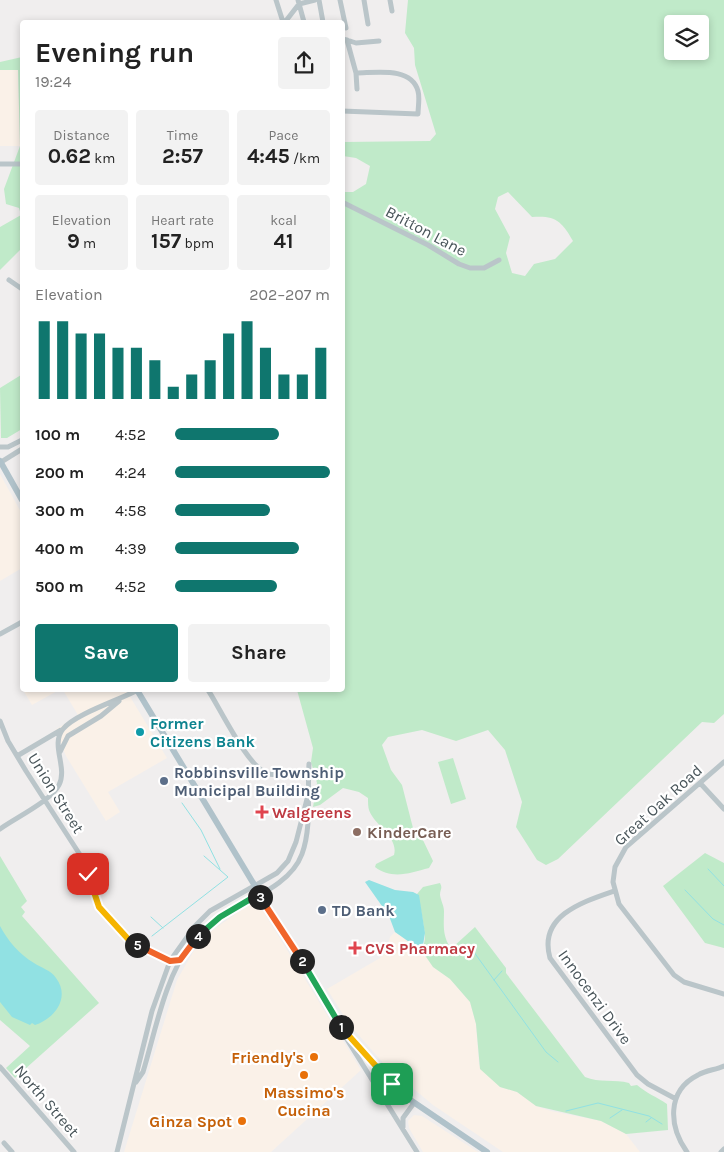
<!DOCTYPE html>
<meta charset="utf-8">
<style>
:root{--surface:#fff;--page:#f2f2f2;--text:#222;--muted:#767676;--accent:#0f766e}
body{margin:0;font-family:Karla,sans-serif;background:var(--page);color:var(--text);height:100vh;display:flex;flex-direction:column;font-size:19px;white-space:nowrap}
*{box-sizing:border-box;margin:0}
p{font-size:16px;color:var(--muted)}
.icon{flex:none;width:28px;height:28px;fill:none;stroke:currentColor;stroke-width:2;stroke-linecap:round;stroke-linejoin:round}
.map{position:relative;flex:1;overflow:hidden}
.details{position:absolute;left:20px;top:20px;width:325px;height:672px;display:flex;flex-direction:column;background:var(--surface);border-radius:5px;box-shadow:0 2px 8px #0003}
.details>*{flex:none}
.fabs{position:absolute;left:664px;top:15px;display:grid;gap:10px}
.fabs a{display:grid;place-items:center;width:45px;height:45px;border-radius:5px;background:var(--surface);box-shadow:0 2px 8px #0003;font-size:25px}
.pin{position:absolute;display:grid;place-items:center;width:42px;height:42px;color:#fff;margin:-21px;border-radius:10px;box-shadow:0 2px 8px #0006}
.km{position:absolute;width:25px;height:25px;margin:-12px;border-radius:50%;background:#222;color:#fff;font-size:14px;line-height:25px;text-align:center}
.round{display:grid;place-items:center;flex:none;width:52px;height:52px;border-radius:5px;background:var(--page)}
.headline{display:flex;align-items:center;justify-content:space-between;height:85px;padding:0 15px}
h1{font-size:28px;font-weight:700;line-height:38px}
.stats{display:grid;grid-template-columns:repeat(3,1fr);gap:8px;height:85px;padding:5px 15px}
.stats div{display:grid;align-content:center;border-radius:5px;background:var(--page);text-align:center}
.stats b{font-size:21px;font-weight:700}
.stats small{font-size:14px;font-weight:400}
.stats p{font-size:14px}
.chart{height:140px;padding:10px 15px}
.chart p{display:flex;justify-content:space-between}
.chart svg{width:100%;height:90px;margin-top:5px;stroke:var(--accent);stroke-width:6}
.primary-button{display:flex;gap:10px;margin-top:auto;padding:10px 15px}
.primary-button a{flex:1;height:58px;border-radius:5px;background:var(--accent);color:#fff;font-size:20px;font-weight:700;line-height:58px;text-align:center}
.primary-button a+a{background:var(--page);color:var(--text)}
ul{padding:0 15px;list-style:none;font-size:16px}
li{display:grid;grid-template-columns:80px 60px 1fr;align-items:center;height:38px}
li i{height:12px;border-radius:6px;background:var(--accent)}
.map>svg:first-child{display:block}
.commercial{fill:#faf1e8}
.green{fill:#c0eac9;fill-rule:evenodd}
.water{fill:#91e1e3}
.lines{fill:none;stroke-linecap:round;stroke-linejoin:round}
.stream{stroke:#91e1e3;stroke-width:1}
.minor{stroke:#bac5c9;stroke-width:5}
.major{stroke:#b0c2ca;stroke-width:6}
.split-1-casing{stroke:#fff;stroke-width:10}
.split-2-casing{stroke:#fff;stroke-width:10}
.split-3-casing{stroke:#fff;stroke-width:10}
.split-4-casing{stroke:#fff;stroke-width:10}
.split-5-casing{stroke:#fff;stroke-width:10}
.split-6-casing{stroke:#fff;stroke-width:10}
.split-1{stroke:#f5b400;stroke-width:6}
.split-2{stroke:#22a559;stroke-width:6}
.split-3{stroke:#f0652b;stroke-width:6}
.split-4{stroke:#22a559;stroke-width:6}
.split-5{stroke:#f0652b;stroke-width:6}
.split-6{stroke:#f5b400;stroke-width:6}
.culture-dot{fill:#0f9aa8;stroke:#fff;stroke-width:2}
.service-dot{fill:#5c6f8a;stroke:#fff;stroke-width:2}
.health-dot{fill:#e0444e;stroke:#fff;stroke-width:2}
.education-dot{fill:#8d6e63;stroke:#fff;stroke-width:2}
.food-dot{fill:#e8710a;stroke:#fff;stroke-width:2}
.labels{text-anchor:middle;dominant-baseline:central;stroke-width:4.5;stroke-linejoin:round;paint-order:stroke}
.street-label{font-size:16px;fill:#485459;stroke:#fff}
.culture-label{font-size:16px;font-weight:bold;fill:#0d838f;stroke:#fff;text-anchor:start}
.service-label{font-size:16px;font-weight:bold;fill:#4e5e75;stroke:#fff;text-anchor:start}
.health-label{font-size:16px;font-weight:bold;fill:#be3a42;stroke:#fff;text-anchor:start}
.education-label{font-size:16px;font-weight:bold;fill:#785e54;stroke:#fff;text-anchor:start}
.food-label{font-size:16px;font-weight:bold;fill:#c56008;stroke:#fff;text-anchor:end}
</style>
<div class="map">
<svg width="724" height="1152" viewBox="0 0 724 1152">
<rect width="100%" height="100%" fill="#f0eeee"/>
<path class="commercial" d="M18,69l2,77h-20v-76z
M0,474l22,40v54l-22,13z
M23,690h36l-27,15z
M63,690h63l41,68 -59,34 12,20 -14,9 -40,-65 -11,-26 23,-15z
M250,904l6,1 7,6 98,159 -90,82h-147l53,-172 16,-28 14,-18z
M395,932l27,19 11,16 17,12 20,23 6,22 3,41 21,22 17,5 19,14 15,5 50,10 25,13 14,18h-137l-70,-47 -49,-41 -35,-40 -22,-35 53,-31 7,-7 3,-14z
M414,1115l8,1 56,36h-55l-14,-24 -1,-7z"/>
<path class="green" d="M408,0h316v714l-10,9 -12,-1 -144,137 -12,6 -9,-5 -21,-33 6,-25 -17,-52 -17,-20 -32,11 -34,-11 -34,7 -6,8 9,25 11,15 11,43 9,10 11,23 -4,7c-19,5 -37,12 -54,-1l1,-3 18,-9c5,-18 -20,-30 -25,-45 -1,-3 -1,-8 -1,-12l-9,-6 -16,-4 -23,17 -7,2 4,-24 -6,-21 2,-14 -16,-58h45l1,-498h10l13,-8 4,-18 -14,-8 -13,-2v-14l87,-1 6,-7 -21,-69 -1,-17 -9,-15zM672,24h28v27h-28zM508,192l24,25c23,-2 30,4 41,24l-18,18 -21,5 -9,12 -13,-3 -6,-20 4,-16 -15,-28 3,-12z
M22,57v191l-22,22v-43l21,-12 -2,-7 -13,-4 -2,-15 16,-43 -2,-76h-18v-8z
M21,375l1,54 -15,9h-6l-1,-50z
M453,758l13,41 -15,5 -13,-42z
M705,853l19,10v85l-19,-5 -42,-57z
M0,856l27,45 -6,6 4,5 -3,4 77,87 -84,75 -9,-10 24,-22 -30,-26z
M440,883c3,6 0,6 0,12 1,6 4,11 4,16 0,14 -2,23 6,36h3l22,-20 31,41v5l79,104c14,6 30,2 44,6l2,3 6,-1c9,8 20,12 30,19l1,26 -42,4 -25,-13 -65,-15 -19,-14 -17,-5 -20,-18 -4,-45 -6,-22 -20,-23 -17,-12 -11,-16c1,-5 3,-9 3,-15 0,-5 -6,-39 -8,-42l6,-7z"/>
<path class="water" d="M369,880l26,10 18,2 6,3 6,38 -3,18 -27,-19 -6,-16 -24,-34z
M0,926c8,15 19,28 34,37 7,5 17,7 22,15 15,20 -2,41 -21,47l-3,-2 -2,2 -18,-8 -12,-15z"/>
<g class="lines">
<path class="stream" d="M182,803l19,27 19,39
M708,869l16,17
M685,890l28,29 11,6
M151,917l12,11
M152,936l76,-59 -24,-21
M471,948l75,104 12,10
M494,980l8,-9
M566,1111l32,-8 51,13 13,8
M610,1118l12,-8
M646,1122l5,-4"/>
<path class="minor" d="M276,0l7,22
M298,0l6,22
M319,0l4,22
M340,0l6,28
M364,0l4,24
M390,0l2,11
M285,22l14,-18 16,-4
M342,39l5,1 9,33 1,16
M347,40l9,3 23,-2
M342,111l76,3c0,-7 2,-16 0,-23 -7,-25 -43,-18 -62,-18
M0,164h22
M342,202l86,43 31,19 11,4h14l15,-8
M9,280l13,9
M0,447h8l14,-7
M1,462l21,-13
M0,634l22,-12
M208,690c12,18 41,80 61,84 9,2 29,-1 39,-1
M0,721l8,20 18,30 58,90 15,46 30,33 41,21
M60,752l8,-16 33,-20 18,-15
M17,756l44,-26
M724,762l-98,85 -11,20 -2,15 6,22 55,71 10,7 40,12
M700,783l24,26
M0,829c15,-11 51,-28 59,-44 9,-18 -9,-40 4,-56 12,-15 56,-29 75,-39
M614,891c-32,11 -76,25 -64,67l87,117 11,9 28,15
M343,1033l74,119
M0,1067l74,85
M136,1082l7,-10c12,-39 22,-96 48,-128 8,-10 17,-18 28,-26 26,-18 71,-31 83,-64 10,-28 5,-61 7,-90
M403,1127v-9l11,-15
M4,1143l8,9
M117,1152l35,-141 18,-50 25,-35 15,-15 67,-38 11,-12 8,-19 12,-47
M687,1152c-18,-25 -21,-61 11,-77 8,-5 18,-5 26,-9
M721,1152l3,-3"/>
<path class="major" d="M0,461l22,39
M137,690l201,334 41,47 27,26 81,55"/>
</g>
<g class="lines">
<defs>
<path id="split-1" d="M341,1027l51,57"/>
<path id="split-2" d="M302,961l39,66"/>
<path id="split-3" d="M260,897l42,64"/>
<path id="split-4" d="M198,936l22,-19 39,-23 1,3"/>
<path id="split-5" d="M137,945l33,16 10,-1 18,-24"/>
<path id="split-6" d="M88,874l11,33 30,33 8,5"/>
</defs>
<use href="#split-1" class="split-1-casing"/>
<use href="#split-2" class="split-2-casing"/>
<use href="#split-3" class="split-3-casing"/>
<use href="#split-4" class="split-4-casing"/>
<use href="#split-5" class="split-5-casing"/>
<use href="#split-6" class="split-6-casing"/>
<use href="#split-1" class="split-1"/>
<use href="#split-2" class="split-2"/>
<use href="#split-3" class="split-3"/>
<use href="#split-4" class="split-4"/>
<use href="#split-5" class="split-5"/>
<use href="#split-6" class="split-6"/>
</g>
<circle class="culture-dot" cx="140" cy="732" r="5"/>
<g class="service-dot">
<circle cx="164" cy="781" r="5"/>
<circle cx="322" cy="910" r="5"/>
</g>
<g class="health-dot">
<path d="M259.5 804.5h5v5h5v5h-5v5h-5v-5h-5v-5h5z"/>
<path d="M352.5 940.5h5v5h5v5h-5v5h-5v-5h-5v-5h5z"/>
</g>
<circle class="education-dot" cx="357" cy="832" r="5"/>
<g class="food-dot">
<circle cx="314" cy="1057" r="5"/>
<circle cx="304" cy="1075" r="5"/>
<circle cx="242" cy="1121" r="5"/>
</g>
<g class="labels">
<g class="street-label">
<text transform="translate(426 231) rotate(28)">Britton Lane</text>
<text transform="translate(56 793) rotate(58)">Union Street</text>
<text transform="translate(658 805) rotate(-42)">Great Oak Road</text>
<text transform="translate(595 997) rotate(54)">Innocenzi Drive</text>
<text transform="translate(47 1101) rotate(49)">North Street</text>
</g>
<g class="culture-label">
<text x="150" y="723">Former<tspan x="150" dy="18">Citizens Bank</tspan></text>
</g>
<g class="service-label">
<text x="174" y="772">Robbinsville Township<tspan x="174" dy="18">Municipal Building</tspan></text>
<text x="332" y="910">TD Bank</text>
</g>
<g class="health-label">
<text x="272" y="812">Walgreens</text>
<text x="365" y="948">CVS Pharmacy</text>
</g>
<g class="education-label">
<text x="367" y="832">KinderCare</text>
</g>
<g class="food-label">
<text x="304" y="1057">Friendly's</text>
<text x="304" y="1092" text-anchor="middle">Massimo's<tspan x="304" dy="18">Cucina</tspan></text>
<text x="232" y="1121">Ginza Spot</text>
</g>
</g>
</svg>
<div class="fabs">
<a><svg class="icon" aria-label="layers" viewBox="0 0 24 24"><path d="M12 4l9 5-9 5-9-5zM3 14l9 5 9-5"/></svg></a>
</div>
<div class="pin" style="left:392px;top:1084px;background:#1e9e55"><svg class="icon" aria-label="arrive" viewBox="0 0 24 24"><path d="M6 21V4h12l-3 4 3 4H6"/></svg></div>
<div class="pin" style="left:88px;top:874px;background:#d93025"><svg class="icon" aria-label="check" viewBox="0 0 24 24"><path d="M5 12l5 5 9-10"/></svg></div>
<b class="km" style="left:341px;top:1027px">1</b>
<b class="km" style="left:302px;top:961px">2</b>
<b class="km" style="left:260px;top:897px">3</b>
<b class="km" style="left:198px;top:936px">4</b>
<b class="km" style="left:137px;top:945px">5</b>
<section class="details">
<div class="headline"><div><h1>Evening run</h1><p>19:24</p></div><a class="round"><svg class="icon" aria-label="share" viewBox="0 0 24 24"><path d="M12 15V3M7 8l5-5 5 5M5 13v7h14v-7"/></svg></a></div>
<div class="stats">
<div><p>Distance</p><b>0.62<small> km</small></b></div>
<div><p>Time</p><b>2:57</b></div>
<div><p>Pace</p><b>4:45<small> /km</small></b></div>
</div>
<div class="stats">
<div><p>Elevation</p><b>9<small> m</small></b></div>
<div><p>Heart rate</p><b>157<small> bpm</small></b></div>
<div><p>kcal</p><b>41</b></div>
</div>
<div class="chart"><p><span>Elevation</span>202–207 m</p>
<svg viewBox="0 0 160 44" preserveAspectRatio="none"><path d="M5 44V6M15 44V6M25 44V12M35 44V12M45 44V19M55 44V19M65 44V25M75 44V38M85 44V32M95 44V25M105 44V12M115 44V6M125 44V19M135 44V32M145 44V32M155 44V19"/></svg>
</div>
<ul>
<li><b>100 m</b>4:52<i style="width:67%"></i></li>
<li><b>200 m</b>4:24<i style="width:100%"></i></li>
<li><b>300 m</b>4:58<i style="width:61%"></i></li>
<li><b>400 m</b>4:39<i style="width:80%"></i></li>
<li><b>500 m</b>4:52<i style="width:66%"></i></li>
</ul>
<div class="primary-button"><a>Save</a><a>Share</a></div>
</section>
</div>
